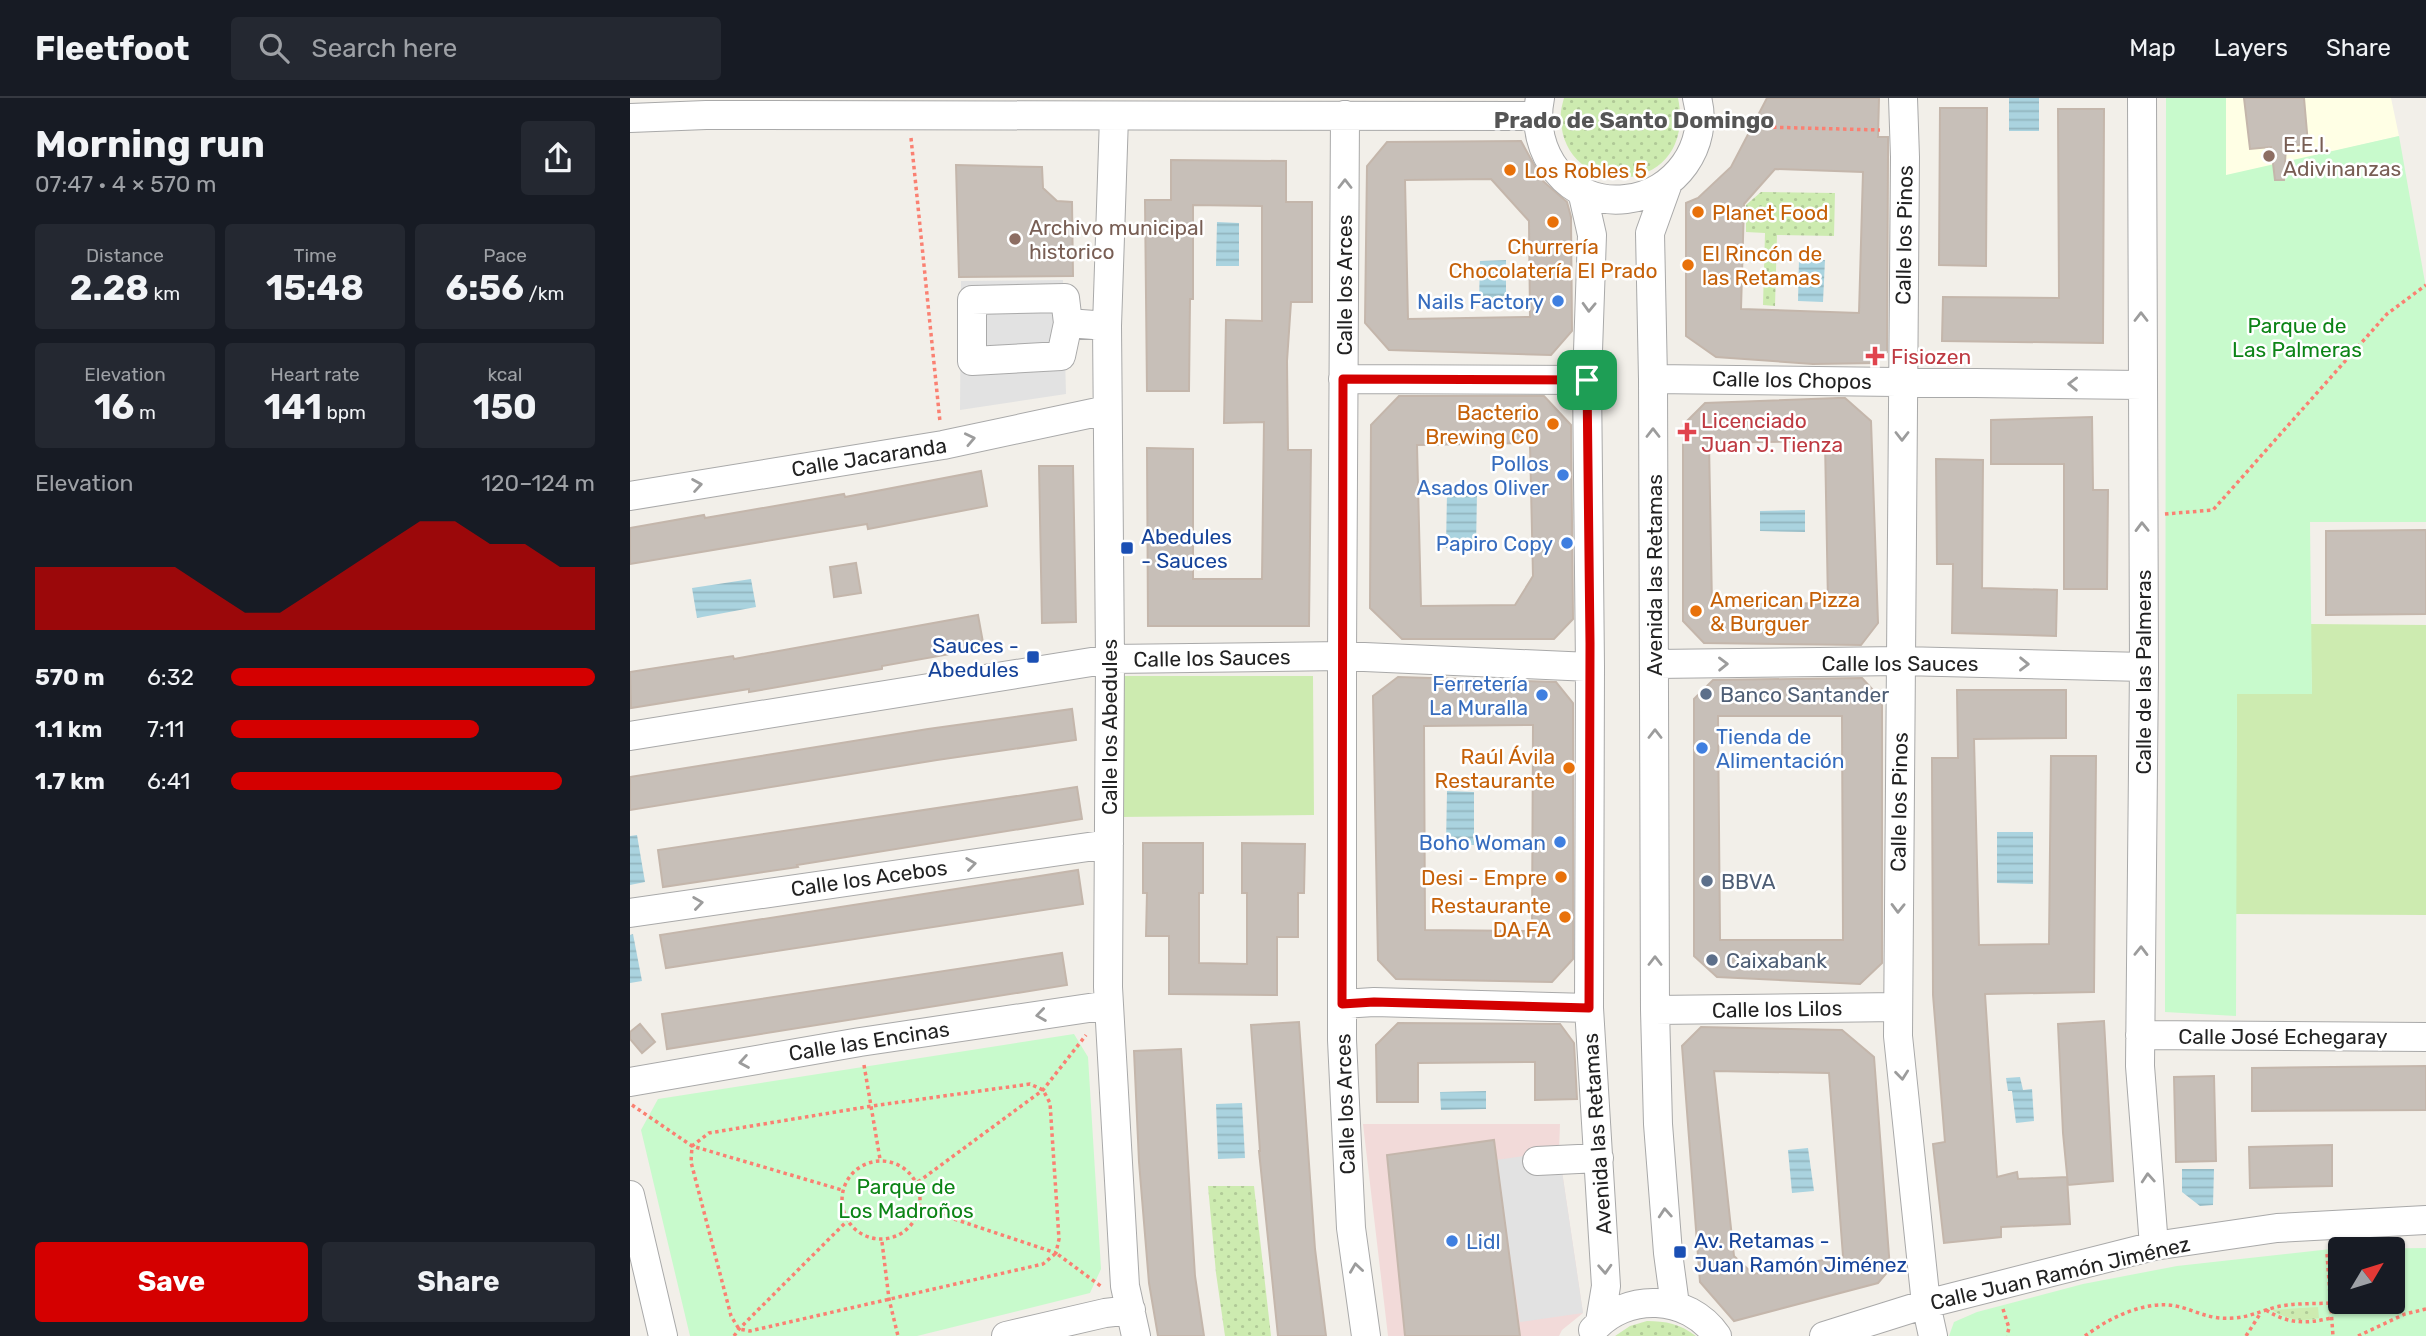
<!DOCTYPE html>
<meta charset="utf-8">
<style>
:root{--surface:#171b24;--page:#242831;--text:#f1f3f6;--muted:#9ea1a6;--line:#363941;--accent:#d40000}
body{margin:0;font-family:Rubik,sans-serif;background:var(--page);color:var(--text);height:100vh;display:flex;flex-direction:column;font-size:26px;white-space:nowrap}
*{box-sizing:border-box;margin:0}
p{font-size:23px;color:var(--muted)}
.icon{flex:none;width:38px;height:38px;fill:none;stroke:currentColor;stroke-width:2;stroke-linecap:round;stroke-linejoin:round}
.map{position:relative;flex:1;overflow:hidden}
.details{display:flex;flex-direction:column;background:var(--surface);width:630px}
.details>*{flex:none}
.needle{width:46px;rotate:52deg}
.tools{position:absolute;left:1698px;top:1139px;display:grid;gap:14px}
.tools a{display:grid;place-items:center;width:77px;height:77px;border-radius:7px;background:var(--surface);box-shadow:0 2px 5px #0004;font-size:35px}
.pin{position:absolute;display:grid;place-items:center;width:60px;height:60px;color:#fff;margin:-30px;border-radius:14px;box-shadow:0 4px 10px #0006}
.round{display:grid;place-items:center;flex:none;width:74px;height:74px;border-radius:7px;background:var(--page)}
.overview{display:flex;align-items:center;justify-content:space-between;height:119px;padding:0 35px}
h1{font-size:38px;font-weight:700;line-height:52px}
.figures{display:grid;grid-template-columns:repeat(3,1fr);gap:10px;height:119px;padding:7px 35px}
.figures div{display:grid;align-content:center;border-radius:7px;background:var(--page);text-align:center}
.figures b{font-size:35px;font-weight:700}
.figures small{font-size:19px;font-weight:400}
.figures p{font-size:19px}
.chart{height:196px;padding:14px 35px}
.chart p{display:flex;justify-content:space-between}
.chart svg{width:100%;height:126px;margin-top:7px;fill:var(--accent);opacity:.7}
.cta{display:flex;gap:14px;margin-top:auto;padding:14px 35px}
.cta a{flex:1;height:80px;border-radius:7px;background:var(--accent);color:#fff;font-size:28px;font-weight:700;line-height:80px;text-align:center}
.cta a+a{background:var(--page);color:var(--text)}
ul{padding:0 35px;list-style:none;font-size:23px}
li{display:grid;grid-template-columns:112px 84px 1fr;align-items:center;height:52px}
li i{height:18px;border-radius:9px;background:var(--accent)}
header{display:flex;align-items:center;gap:42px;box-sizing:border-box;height:98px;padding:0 35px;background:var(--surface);border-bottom:2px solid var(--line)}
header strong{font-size:33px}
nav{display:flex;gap:38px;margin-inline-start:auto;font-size:24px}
.search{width:490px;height:63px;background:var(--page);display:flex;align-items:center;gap:18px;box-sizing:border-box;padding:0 24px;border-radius:7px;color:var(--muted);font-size:26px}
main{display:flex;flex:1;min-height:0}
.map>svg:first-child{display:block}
.commercial{fill:#f2dad9}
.education{fill:#ffffe5}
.grass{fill:#cdebb0}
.park{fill:#c8facc;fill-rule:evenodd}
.garden{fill:url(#garden-dots)}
.parking{fill:#e2e2e2}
.water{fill:url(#water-rules)}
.building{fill:#c7bfb8;stroke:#c4b6ab;stroke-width:2;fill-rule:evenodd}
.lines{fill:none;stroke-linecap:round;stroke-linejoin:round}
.minor-casing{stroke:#a9a9a9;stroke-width:30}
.path{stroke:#fa8072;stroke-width:3.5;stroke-dasharray:3.5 3.5;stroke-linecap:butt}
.minor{stroke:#fff;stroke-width:28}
.oneway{stroke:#9c9c9c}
.route-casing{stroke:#fff;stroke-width:14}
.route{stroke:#d40000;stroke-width:9}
.education-dot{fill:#8d6e63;stroke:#fff;stroke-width:2.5}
.food-dot{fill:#e8710a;stroke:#fff;stroke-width:2.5}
.shop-dot{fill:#3f7fe0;stroke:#fff;stroke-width:2.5}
.health-dot{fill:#e0444e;stroke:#fff;stroke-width:2.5}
.transit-dot{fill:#1a4fb4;stroke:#fff;stroke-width:2.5}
.service-dot{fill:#5c6f8a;stroke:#fff;stroke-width:2.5}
.labels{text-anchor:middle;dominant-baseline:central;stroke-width:5;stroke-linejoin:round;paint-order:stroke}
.education-label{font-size:21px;fill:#785e54;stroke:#fff;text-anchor:start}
.food-label{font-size:21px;fill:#c56008;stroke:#fff;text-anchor:start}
.street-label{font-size:21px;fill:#222;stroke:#fff}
.shop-label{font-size:21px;fill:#366cbe;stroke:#fff;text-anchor:end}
.park-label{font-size:21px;fill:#0c8416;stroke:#fff}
.health-label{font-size:21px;fill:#be3a42;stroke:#fff;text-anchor:start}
.transit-label{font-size:21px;fill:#164399;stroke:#fff;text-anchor:start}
.service-label{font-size:21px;fill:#4e5e75;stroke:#fff;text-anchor:start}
.neighbourhood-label{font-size:23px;font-weight:bold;fill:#555;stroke:#fff}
</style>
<header>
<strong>Fleetfoot</strong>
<div class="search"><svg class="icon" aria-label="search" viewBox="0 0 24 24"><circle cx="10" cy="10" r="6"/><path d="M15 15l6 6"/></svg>Search here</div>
<nav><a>Map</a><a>Layers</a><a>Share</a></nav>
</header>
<main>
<section class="details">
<div class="overview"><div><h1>Morning run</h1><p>07:47 · 4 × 570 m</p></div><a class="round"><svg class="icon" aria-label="share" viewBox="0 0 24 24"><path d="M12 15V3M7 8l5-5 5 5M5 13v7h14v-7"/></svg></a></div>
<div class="figures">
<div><p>Distance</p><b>2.28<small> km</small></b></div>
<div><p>Time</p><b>15:48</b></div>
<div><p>Pace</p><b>6:56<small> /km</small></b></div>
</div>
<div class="figures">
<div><p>Elevation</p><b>16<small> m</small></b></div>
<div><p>Heart rate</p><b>141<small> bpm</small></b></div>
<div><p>kcal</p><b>150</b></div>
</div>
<div class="chart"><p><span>Elevation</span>120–124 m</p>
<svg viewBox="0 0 160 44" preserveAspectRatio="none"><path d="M0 44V22L10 22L20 22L30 22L40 22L50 30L60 38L70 38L80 30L90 22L100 14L110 6L120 6L130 14L140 14L150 22L160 22V44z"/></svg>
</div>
<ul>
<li><b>570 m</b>6:32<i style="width:100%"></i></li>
<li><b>1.1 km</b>7:11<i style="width:68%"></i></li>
<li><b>1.7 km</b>6:41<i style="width:91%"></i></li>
</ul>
<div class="cta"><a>Save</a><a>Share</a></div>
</section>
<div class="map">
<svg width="1796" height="1238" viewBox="0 0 1796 1238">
<defs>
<pattern id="garden-dots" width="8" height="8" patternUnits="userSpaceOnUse" patternTransform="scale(1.75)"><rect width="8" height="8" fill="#cdebb0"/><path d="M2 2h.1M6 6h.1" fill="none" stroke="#b0c997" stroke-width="1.8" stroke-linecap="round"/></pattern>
<pattern id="water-rules" width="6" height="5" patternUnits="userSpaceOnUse" patternTransform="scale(1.75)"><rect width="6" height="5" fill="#aad3df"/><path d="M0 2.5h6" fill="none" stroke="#92b5bf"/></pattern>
</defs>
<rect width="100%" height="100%" fill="#f2efe9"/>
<path class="commercial" d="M733,1026h197l-1,27 24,162 -21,17 -3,6h-171z"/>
<path class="education" d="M1596,0h165l8,38 -173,40z"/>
<path class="grass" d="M1680,526l116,1v290l-191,-1 2,-220h75z
M489,578h194l1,139 -196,2z"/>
<path class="park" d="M1536,0h60v77l173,-39 27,152v234h-116l2,172h-75l-1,322 -71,-4z
M444,936l14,23 13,212 -11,24 -173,43h-227l-49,-206 17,-31z
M1796,1150v88h-477l5,-14 23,-10 106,-28 94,-18 154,-17zM1710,1152h52v52h-52z"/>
<path class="garden" d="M934,0h114c20,100 -114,104 -117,22 -1,-7 1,-15 3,-22z
M1131,94l74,1 -1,43 -57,-1 -2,71 -12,-1 2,-72 -19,-1v-27z
M578,1088h46l17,150h-46l-9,-63z
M1688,1209l1,11c-19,4 -31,2 -47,-8z
M1017,1223c19,0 33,3 49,15h-81l15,-10z"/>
<path class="parking" d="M433,182l3,114 -106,16 1,-129z
M929,1053l24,162 -63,9 -24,-162z"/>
<path class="water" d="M1379,0h30v33h-30z
M587,124l22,1v43h-23z
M1169,161l26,1 -2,42 -25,-1z
M876,162v42h-27l1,-41z
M817,394h30l-1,56h-30z
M1175,412v22l-45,-1v-20z
M121,481l5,28 -59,11 -5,-30z
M817,693l27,1v53l-28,-1z
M1367,734h36v52l-36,-1z
M7,737l8,47 -15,3v-49z
M3,836l9,47 -12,2v-48z
M1390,979l3,13 9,-1 2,32 -18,2 -4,-32h-4l-2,-13z
M856,993v18l-45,1 -1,-18z
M612,1005l3,55 -27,1 -2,-55z
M1178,1050l6,43 -22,2 -4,-43z
M1552,1071h32l-1,36 -13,1 -18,-14z"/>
<path class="building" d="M1137,0h112l-1,39h10v20l-1,195 -11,11 -63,1 -97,-7 -30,-21v-133l12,-5 33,-31zM1145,71l88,3 -4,141 -118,-4 3,-105z
M1614,0h60l4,46 -22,2 -2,34h-9l-4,-33 -21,2z
M1310,10h47l-1,158 -47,-1z
M1428,11h46l-1,234 -161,-2 1,-44 116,1z
M891,43l22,40 24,21 4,15 1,114 -21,24 -162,-5 -24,-27 2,-157 20,-24zM861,81l38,42 1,96 -122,2 -3,-139z
M541,62l115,1v41h26v100h-21l-4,59 1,89h23l-2,176h-161l-1,-178 46,1v130h69l2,-157 -40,1 2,-103 36,1v-115l-69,-1v94h-3l-1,92h-42l-2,-191h26z
M326,67l86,2 1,21 14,13 15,1 1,74 -114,1z
M769,298h145l27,29 2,194 -19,20h-152l-32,-31 1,-183zM900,345l3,133 -18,29 -94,1 -4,-161z
M1208,300h7l26,23 7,202 -17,22 -157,-2 -21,-22v-196l22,-22zM1195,343l3,162 -116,2 -3,-162z
M1462,319l1,73h15l-1,99h-43v-125h-73v-44z
M1306,361l47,1 -1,128 75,2 -1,46 -104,-3 1,-69h-16z
M409,368h34l3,156 -34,1z
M351,373l6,35 -119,23 -1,-5 -237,40v-36l74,-13 1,3 139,-24 1,3z
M1796,432v84l-100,1v-84z
M226,465l5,30 -27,4 -4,-30z
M348,517l6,33 -102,18v3l-133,23v-3l-118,19 -1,-36 103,-16 1,3z
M768,579l158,5 17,21v256l-21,23 -156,-3 -18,-19 -5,-264zM903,627l-1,206 -107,-1 -1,-204z
M1232,580l20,22v263l-22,21 -143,-7 -23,-21v-257l19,-19zM1088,618h124l1,224h-123z
M1327,592h109v48l-92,1 5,206 70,-1 2,-188h45l-2,236 -109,2 12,183 20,-5 1,7 49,-2 3,47 -69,3v10l-57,6 -11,-99 12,-2 -12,-147 -1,-237h26z
M442,611l4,31 -139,20 -307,50v-33l298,-48z
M447,689l5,32 -285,46 1,2 -135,20 -5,-37z
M513,745h60v50h-4v70l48,1v-71h-5v-50l63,1 -1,49h-6v44h-21v58l-108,-1v-58h-23l1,-43h-4z
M448,772l5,34 -417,64 -6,-33z
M432,855l5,32 -400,64 -5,-35z
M1474,923l9,160 -45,4 -5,-52 -5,-109z
M669,924l16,227 11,87h-48l-19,-185h1l-9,-126z
M768,925l162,1 14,19 3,56 -42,1v-38l-117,1v39h-41l-1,-57z
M10,926l15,18 -13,11 -12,-14v-7z
M1071,929l141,3 32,27 16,212 -12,14 -144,38 -34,-39 -18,-236zM1084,973l115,2 14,183 -90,18 -19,-18z
M551,951l14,227 9,60h-46l-9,-53 -10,-121 -5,-111z
M1796,968v44l-174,1v-43z
M1584,978l2,85 -40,1 -2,-85z
M864,1042l26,196h-115l-18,-181z
M1702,1047v41l-82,2 -1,-41z"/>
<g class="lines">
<defs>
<path id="minor" d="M910,0c-11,54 28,108 86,101 49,-5 84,-54 71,-101
M1273,0l2,59 -7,879 28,268 7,32
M1512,0l2,569 -4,399 14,180
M715,17l-3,541v384l9,188 15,108
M484,19l-7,209 3,333 -2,328 17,299 11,50
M0,20l76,-3 830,1
M1038,85l-18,50 3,146 2,631 3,114 10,129 7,52
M952,93l10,44 -5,145 3,287 -1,341 17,278 -6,36
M438,225l-7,33 -89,5v-61l93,-2 3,25 39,3
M713,281l244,1
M1023,281l489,6
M0,398l313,-51 164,-35
M1025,566l246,-3 243,6
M0,638l480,-77 232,-3 248,11
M0,815l479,-69
M712,906l32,-2 215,6
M1025,912l243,-3
M1510,937l286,2
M0,984l230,-40 249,-37
M907,1063l62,-3
M0,1097l33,141
M963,1232c33,-38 95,-36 124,6
M376,1238l99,-23 26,-3
M1194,1238l102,-32 228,-58 123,-18 149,-8"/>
</defs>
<use href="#minor" class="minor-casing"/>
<path class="path" d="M1094,28l156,4
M281,40l29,284
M1535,416l48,-4 174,-196 39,-29
M234,967l16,94
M2,1007l60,41 150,44
M212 1102a39 39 0 1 1 78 0a39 39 0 1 1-78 0Z
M288,1084l125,-92 43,-55
M291,1110l135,45 3,-14 -9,-136 -7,-13 -13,-6 -158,22 -163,27 -17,13 -1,16 40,154 8,13 11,2 293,-67 13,-11 46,34
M252,1144l7,57 9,37
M1697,1156l6,82
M1373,1211l6,19 -2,8
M1636,1212c22,14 40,14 65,8
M104,1238l5,-7 108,-108
M1455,1238c24,-18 60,-36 91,-30 22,5 32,14 58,12 15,-1 27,-7 42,-11 17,-4 36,-3 54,-4
M1616,1238l14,-22
M1728,1238l47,-22 21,-5"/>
<use href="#minor" class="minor"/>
</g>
<defs><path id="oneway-chevron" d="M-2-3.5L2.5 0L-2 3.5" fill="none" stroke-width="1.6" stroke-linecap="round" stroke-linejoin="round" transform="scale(1.75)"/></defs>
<g class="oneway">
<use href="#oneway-chevron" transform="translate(715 86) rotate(-90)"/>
<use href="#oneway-chevron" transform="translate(959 209) rotate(92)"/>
<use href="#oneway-chevron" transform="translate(1511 219) rotate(-90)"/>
<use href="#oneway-chevron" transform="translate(1443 286) rotate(-179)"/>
<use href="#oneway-chevron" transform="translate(1023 335) rotate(-90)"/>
<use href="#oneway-chevron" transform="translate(1272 338) rotate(90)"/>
<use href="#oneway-chevron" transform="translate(340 341) rotate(-12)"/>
<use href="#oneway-chevron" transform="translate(67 387) rotate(-9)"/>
<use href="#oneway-chevron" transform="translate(1512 429) rotate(-91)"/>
<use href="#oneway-chevron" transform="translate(1093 566) rotate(-1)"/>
<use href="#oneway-chevron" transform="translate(1394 566) rotate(1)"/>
<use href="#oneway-chevron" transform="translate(1025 636) rotate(-90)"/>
<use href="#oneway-chevron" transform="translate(341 766) rotate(-8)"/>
<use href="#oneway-chevron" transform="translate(68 805) rotate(-8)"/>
<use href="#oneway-chevron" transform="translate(1268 810) rotate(91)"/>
<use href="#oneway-chevron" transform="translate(1511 853) rotate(-89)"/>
<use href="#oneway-chevron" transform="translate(1025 863) rotate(-90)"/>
<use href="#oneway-chevron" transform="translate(411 917) rotate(172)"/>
<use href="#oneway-chevron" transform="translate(114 964) rotate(170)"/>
<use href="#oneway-chevron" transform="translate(1272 977) rotate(84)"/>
<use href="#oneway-chevron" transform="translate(1518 1080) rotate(-94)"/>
<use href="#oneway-chevron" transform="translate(1035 1115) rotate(-94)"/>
<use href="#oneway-chevron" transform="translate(726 1170) rotate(-98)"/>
<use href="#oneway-chevron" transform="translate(975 1171) rotate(87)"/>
</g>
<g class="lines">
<defs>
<path id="route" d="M713,281l244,1 3,263 -1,365 -215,-6 -32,2z"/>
</defs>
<use href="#route" class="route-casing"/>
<use href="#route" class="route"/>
</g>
<g class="education-dot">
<circle cx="1639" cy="58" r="7"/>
<circle cx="385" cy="141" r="7"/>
</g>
<g class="food-dot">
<circle cx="880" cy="72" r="7"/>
<circle cx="1068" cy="114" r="7"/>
<circle cx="923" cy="124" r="7"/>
<circle cx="1058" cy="167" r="7"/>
<circle cx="923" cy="326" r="7"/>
<circle cx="1066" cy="513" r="7"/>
<circle cx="939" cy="670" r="7"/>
<circle cx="931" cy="779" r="7"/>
<circle cx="935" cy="819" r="7"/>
</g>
<g class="shop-dot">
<circle cx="928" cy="203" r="7"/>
<circle cx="933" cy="377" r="7"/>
<circle cx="937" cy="445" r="7"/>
<circle cx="912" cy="597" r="7"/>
<circle cx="1072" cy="650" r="7"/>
<circle cx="930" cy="744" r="7"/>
<circle cx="822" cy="1143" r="7"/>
</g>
<g class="health-dot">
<path d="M1241.5 247.5h7v7h7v7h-7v7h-7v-7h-7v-7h7z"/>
<path d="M1053.5 323.5h7v7h7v7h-7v7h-7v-7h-7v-7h7z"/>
</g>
<g class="transit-dot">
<rect x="490" y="443" width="14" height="14" rx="3.5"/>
<rect x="396" y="552" width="14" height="14" rx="3.5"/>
<rect x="1043" y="1147" width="14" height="14" rx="3.5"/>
</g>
<g class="service-dot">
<circle cx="1076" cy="596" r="7"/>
<circle cx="1077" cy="783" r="7"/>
<circle cx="1082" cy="862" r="7"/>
</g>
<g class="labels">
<g class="education-label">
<text x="1653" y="46">E.E.I.<tspan x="1653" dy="24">Adivinanzas</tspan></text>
<text x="399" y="129">Archivo municipal<tspan x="399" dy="24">historico</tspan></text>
</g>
<g class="food-label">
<text x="894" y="72">Los Robles 5</text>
<text x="1082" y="114">Planet Food</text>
<text x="923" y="148" text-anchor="middle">Churrería<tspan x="923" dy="24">Chocolatería El Prado</tspan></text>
<text x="1072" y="155">El Rincón de<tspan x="1072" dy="24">las Retamas</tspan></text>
<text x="909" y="314" text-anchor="end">Bacterio<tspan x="909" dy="24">Brewing CO</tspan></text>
<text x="1080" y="501">American Pizza<tspan x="1080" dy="24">&amp; Burguer</tspan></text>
<text x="925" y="658" text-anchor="end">Raúl Ávila<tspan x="925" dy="24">Restaurante</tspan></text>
<text x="917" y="779" text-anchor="end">Desi - Empre</text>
<text x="921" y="807" text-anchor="end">Restaurante<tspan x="921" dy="24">DA FA</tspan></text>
</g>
<g class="street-label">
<text transform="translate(1274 137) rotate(-89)">Calle los Pinos</text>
<text transform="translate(714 187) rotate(-90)">Calle los Arces</text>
<text transform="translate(1162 282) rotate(1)">Calle los Chopos</text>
<text transform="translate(239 359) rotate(-9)">Calle Jacaranda</text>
<text transform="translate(1024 477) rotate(-90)">Avenida las Retamas</text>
<text transform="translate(582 560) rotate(-1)">Calle los Sauces</text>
<text x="1270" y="565">Calle los Sauces</text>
<text transform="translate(1513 574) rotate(-90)">Calle de las Palmeras</text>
<text transform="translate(479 629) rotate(-90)">Calle los Abedules</text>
<text transform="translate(1269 704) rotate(-89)">Calle los Pinos</text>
<text transform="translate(239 780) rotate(-8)">Calle los Acebos</text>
<text transform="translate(1147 911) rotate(-1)">Calle los Lilos</text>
<text x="1653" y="938">Calle José Echegaray</text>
<text transform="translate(239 943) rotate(-9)">Calle las Encinas</text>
<text transform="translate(715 1006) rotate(-92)">Calle los Arces</text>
<text transform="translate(967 1036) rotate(-94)">Avenida las Retamas</text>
<text transform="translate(1430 1175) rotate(-13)">Calle Juan Ramón Jiménez</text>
</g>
<g class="shop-label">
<text x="914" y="203">Nails Factory</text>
<text x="919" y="365">Pollos<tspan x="919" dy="24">Asados Oliver</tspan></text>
<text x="923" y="445">Papiro Copy</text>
<text x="898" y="585">Ferretería<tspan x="898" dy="24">La Muralla</tspan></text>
<text x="1086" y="638" text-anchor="start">Tienda de<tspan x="1086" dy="24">Alimentación</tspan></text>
<text x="916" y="744">Boho Woman</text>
<text x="836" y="1143" text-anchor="start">Lidl</text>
</g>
<g class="park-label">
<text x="1667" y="227">Parque de<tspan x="1667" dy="24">Las Palmeras</tspan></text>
<text x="276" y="1088">Parque de<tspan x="276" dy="24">Los Madroños</tspan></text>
</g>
<g class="health-label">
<text x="1261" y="258">Fisiozen</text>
<text x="1071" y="322">Licenciado<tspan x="1071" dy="24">Juan J. Tienza</tspan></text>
</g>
<g class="transit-label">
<text x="511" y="438">Abedules<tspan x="511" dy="24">- Sauces</tspan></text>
<text x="389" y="547" text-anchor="end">Sauces -<tspan x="389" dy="24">Abedules</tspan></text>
<text x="1064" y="1142">Av. Retamas -<tspan x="1064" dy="24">Juan Ramón Jiménez</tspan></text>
</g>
<g class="service-label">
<text x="1090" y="596">Banco Santander</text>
<text x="1091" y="783">BBVA</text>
<text x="1096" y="862">Caixabank</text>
</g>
<g class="neighbourhood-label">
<text x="1004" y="22">Prado de Santo Domingo</text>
</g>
</g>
</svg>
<div class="tools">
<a><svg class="needle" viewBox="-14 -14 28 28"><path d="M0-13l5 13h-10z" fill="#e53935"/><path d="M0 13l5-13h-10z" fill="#9ea1a6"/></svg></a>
</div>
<div class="pin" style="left:957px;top:282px;background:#1e9e55"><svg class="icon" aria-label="arrive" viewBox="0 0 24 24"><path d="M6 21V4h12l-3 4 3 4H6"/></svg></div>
</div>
</main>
